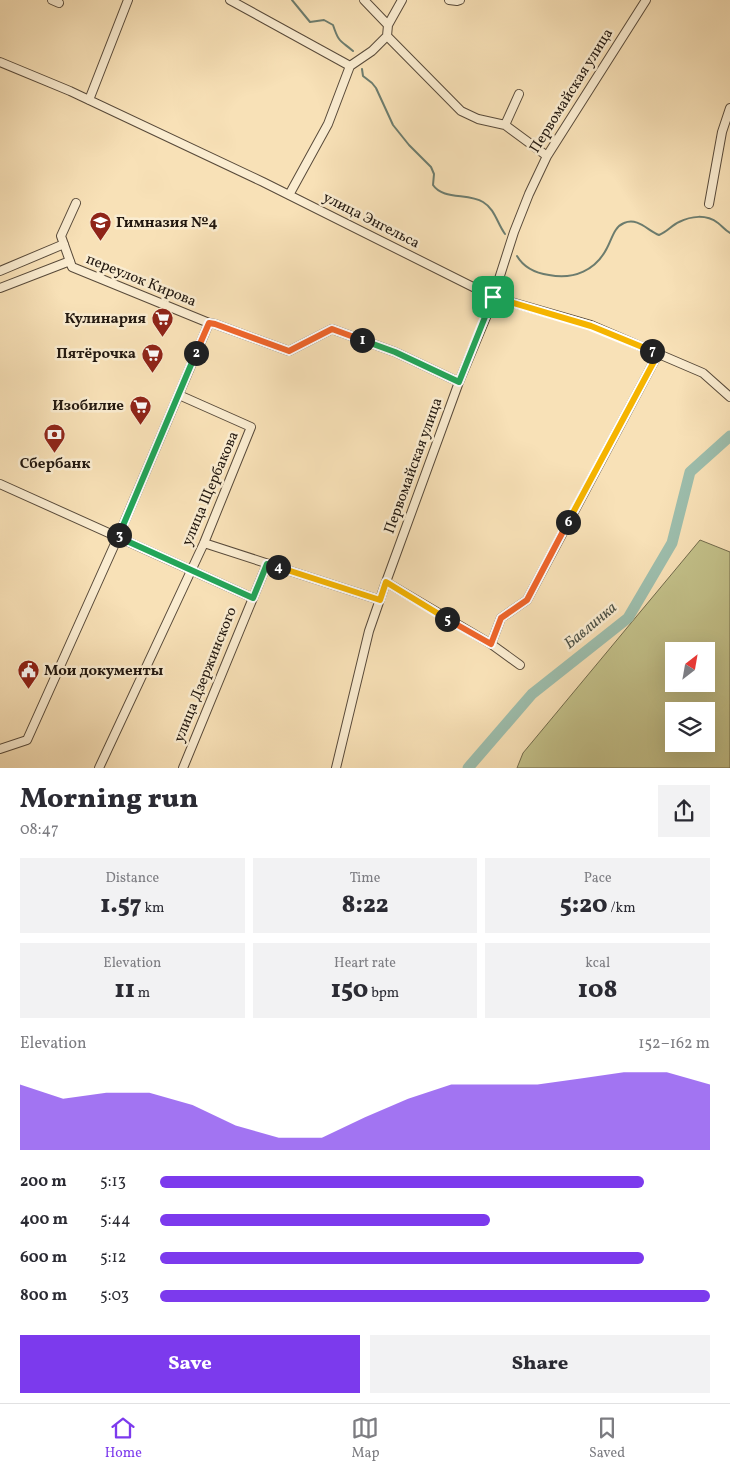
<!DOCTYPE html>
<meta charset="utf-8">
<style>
:root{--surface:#fff;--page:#f2f2f3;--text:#2b2b33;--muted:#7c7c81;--line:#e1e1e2;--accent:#7c3aed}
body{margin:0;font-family:Vollkorn,serif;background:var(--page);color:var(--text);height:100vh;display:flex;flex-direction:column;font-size:19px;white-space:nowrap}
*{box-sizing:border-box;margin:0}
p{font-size:16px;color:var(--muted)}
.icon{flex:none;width:28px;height:28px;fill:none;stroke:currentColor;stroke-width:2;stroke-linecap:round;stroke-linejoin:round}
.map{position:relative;height:768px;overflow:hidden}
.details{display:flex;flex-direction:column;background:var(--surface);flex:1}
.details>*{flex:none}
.needle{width:32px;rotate:31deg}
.tools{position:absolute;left:665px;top:642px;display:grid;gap:10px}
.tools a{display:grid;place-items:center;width:50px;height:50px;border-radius:0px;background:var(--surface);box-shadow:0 5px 20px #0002;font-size:25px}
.pin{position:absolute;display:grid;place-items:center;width:42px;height:42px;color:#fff;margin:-21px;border-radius:10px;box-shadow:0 2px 8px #0006}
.km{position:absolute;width:25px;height:25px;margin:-12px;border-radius:50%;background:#222;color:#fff;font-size:14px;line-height:25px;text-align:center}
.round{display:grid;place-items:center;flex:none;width:52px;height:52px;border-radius:0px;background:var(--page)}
.overview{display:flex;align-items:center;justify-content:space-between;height:85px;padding:0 20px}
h1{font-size:28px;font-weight:800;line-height:38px}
.figures{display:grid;grid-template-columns:repeat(3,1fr);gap:8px;height:85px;padding:5px 20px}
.figures div{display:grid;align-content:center;border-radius:0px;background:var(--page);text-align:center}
.figures b{font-size:25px;font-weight:800}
.figures small{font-size:14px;font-weight:400}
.figures p{font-size:14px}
.chart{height:140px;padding:10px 20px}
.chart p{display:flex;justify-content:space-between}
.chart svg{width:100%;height:90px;margin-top:5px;fill:var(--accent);opacity:.7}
.primary-button{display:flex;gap:10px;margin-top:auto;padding:10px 20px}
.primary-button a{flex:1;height:58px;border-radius:0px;background:var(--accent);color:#fff;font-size:20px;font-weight:800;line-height:58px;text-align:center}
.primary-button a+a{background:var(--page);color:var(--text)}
ul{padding:0 20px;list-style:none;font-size:16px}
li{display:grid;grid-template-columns:80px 60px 1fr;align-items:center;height:38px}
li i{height:12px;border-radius:6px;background:var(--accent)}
.tabs{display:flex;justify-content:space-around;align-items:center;height:70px;border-top:1px solid var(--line);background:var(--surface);font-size:14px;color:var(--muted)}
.tabs a{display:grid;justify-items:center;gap:2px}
.tabs .on{color:var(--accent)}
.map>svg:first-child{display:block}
.green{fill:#c3c18a;stroke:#726c4d;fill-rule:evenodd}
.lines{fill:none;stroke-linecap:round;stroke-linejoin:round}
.stream{stroke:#6c7c6e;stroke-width:2}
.river{stroke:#9dbead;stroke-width:11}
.minor-casing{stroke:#584a3a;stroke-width:10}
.minor{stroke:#faecd0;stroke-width:8}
.split-1-casing{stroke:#fff;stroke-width:10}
.split-2-casing{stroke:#fff;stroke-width:10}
.split-3-casing{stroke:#fff;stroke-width:10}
.split-4-casing{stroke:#fff;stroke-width:10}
.split-5-casing{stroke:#fff;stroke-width:10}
.split-6-casing{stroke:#fff;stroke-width:10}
.split-7-casing{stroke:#fff;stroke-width:10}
.split-8-casing{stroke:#fff;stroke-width:10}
.split-1{stroke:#22a559;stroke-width:6}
.split-2{stroke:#f0652b;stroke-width:6}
.split-3{stroke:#22a559;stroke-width:6}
.split-4{stroke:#22a559;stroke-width:6}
.split-5{stroke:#f5b400;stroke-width:6}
.split-6{stroke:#f0652b;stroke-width:6}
.split-7{stroke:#f5b400;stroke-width:6}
.split-8{stroke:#f5b400;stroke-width:6}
.labels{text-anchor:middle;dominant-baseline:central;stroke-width:5;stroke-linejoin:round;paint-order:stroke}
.street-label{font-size:15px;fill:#221810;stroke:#faecd0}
.poi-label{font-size:15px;font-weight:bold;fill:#221810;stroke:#faecd0;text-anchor:end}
.water-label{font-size:16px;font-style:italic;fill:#4d5247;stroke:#faecd0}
</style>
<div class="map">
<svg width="730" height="768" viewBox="0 0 730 768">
<rect width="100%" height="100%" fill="#f8e1b7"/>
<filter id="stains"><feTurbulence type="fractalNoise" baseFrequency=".004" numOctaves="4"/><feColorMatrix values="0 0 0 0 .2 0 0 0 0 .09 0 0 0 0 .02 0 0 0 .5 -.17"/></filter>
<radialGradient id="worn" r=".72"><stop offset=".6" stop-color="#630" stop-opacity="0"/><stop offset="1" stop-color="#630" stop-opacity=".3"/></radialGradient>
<path class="green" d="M700,540l30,12v216h-213l6,-15zM674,651h32v33h-32zM674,711h32v33h-32z"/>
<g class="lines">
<path class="stream" d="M292,0l18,22 14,-2 9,5c6,18 7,15 20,26
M362,69l1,7 9,7 4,5 17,37 16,20 22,22 3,7 -1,11c10,15 35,8 50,17 12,7 14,21 22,32
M517,256c7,12 18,17 32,19 25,5 47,-5 58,-27 5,-9 7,-21 17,-25 14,-6 24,8 35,12 8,-3 13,-10 20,-13 12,-6 27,-8 39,1 4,3 7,7 12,10"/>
<path class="river" d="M468,768l64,-74 96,-76 44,-75 18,-71 40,-36"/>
<defs>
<path id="minor" d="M52,0l7,3
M230,0l120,66
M364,0l24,25
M449,0l8,1 3,-1
M387,36l74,75 17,8 27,6 42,31
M0,62l70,29 193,91 230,115 98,28 112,48 27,24
M89,100l39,-100
M505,125l14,-31
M289,195l39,-71 22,-58 22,-15 15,-15 1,-11 14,-25
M76,203l-15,33 11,31 137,56 6,1 74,27 43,-22 63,23 64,30
M709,204l13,-72 8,-24
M0,271l64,-27
M0,288l70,-27
M0,484l253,114
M204,543l176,57
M386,582l105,62 29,21
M491,644l10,-26 26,-18 131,-246
M0,749l27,-9 91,-203 91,-214
M99,768l105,-225 47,-116 -72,-32
M183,768l84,-204
M336,768l33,-137 17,-49 73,-200 30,-72 25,-78 15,-38 18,-38 99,-156"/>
</defs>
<use href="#minor" class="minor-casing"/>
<use href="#minor" class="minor"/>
</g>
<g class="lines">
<defs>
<path id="split-1" d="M362,340l33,12 64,30 34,-85"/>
<path id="split-2" d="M196,353l13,-30 6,1 74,27 43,-22 30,11"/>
<path id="split-3" d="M119,535l77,-182"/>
<path id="split-4" d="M119,535l-1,2 135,61 14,-34 11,3"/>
<path id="split-5" d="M278,567l102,33 6,-18 61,37"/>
<path id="split-6" d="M447,619l44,25 10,-26 26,-18 41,-78"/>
<path id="split-7" d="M568,522l90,-168 -6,-3"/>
<path id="split-8" d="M493,297l98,29 61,25"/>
</defs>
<use href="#split-1" class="split-1-casing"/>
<use href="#split-2" class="split-2-casing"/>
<use href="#split-3" class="split-3-casing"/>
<use href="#split-4" class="split-4-casing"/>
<use href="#split-5" class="split-5-casing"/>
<use href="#split-6" class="split-6-casing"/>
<use href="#split-7" class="split-7-casing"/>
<use href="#split-8" class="split-8-casing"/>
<use href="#split-1" class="split-1"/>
<use href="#split-2" class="split-2"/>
<use href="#split-3" class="split-3"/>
<use href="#split-4" class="split-4"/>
<use href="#split-5" class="split-5"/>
<use href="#split-6" class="split-6"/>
<use href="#split-7" class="split-7"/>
<use href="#split-8" class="split-8"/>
</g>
<defs>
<symbol id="school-pin" viewBox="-11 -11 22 30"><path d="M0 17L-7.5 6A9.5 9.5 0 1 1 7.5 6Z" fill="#8f2418" stroke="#faecd0"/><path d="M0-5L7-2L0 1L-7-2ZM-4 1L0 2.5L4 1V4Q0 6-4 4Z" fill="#fff"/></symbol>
<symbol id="supermarket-pin" viewBox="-11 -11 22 30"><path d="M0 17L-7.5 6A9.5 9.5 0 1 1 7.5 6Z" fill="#8f2418" stroke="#faecd0"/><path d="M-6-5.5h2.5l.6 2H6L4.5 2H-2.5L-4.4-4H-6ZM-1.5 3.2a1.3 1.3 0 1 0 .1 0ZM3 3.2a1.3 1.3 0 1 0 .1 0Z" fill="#fff"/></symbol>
<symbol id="bank-pin" viewBox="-11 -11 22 30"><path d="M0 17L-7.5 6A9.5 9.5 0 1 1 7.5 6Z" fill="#8f2418" stroke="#faecd0"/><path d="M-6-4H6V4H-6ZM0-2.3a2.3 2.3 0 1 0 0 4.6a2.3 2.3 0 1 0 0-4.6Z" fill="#fff"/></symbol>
<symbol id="civic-pin" viewBox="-11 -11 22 30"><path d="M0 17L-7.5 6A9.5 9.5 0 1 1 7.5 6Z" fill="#8f2418" stroke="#faecd0"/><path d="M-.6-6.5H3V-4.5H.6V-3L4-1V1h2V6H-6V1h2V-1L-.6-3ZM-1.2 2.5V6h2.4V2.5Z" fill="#fff"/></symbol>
</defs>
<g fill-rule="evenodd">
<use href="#school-pin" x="88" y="210" width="25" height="34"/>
<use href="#supermarket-pin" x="150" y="306" width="25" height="34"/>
<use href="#supermarket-pin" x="140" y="342" width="25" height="34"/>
<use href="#supermarket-pin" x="128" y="394" width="25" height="34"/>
<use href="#bank-pin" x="42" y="422" width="25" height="34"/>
<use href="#civic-pin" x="16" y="658" width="25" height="34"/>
</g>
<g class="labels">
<g class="street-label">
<text transform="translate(572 91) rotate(-58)">Первомайская улица</text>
<text transform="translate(371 221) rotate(27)">улица Энгельса</text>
<text transform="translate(141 281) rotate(22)">переулок Кирова</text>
<text transform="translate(414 466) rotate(-70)">Первомайская улица</text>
<text transform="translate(211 489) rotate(-67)">улица Щербакова</text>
<text transform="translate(206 675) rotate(-68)">улица Дзержинского</text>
</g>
<g class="poi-label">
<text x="116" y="223" text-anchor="start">Гимназия №4</text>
<text x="146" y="319">Кулинария</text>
<text x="136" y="354">Пятёрочка</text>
<text x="124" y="406">Изобилие</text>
<text x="55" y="464" text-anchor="middle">Сбербанк</text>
<text x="44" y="671" text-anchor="start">Мои документы</text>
</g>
<g class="water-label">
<text transform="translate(591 626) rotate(-40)">Бавлинка</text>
</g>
</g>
<rect width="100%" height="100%" filter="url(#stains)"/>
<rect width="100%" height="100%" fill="url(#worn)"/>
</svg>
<div class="tools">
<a><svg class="needle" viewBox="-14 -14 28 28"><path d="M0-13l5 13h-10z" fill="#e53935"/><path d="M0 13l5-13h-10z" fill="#7c7c81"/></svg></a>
<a><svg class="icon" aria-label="layers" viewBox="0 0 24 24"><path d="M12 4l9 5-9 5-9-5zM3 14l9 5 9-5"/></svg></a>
</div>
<div class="pin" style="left:493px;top:297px;background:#1e9e55"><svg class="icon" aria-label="arrive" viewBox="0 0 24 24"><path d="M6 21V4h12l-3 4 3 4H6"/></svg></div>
<b class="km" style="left:362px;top:340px">1</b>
<b class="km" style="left:196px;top:353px">2</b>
<b class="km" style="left:119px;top:535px">3</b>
<b class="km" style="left:278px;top:567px">4</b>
<b class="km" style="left:447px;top:619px">5</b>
<b class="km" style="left:568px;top:522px">6</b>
<b class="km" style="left:652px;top:351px">7</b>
</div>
<section class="details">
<div class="overview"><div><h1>Morning run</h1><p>08:47</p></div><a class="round"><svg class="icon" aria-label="share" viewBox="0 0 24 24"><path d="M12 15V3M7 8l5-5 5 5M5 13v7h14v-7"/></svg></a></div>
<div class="figures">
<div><p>Distance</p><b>1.57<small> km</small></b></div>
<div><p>Time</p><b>8:22</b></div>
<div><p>Pace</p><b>5:20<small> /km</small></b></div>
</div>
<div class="figures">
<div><p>Elevation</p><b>11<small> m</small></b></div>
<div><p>Heart rate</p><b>150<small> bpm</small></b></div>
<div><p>kcal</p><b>108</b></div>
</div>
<div class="chart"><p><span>Elevation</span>152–162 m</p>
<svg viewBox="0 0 160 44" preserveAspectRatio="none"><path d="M0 44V12L10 19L20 16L30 16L40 22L50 32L60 38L70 38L80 28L90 19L100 12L110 12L120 12L130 9L140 6L150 6L160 12V44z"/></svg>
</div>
<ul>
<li><b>200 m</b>5:13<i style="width:88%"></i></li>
<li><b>400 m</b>5:44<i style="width:60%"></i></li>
<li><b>600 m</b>5:12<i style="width:88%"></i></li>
<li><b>800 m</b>5:03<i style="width:100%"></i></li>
</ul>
<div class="primary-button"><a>Save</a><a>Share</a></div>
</section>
<nav class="tabs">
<a class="on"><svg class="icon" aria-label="home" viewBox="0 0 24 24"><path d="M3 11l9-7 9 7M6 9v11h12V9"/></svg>Home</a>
<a><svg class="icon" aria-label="map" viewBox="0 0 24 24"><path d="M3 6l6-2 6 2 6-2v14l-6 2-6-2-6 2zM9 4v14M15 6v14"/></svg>Map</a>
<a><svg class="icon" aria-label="saved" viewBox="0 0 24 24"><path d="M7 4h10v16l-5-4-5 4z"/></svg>Saved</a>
</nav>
